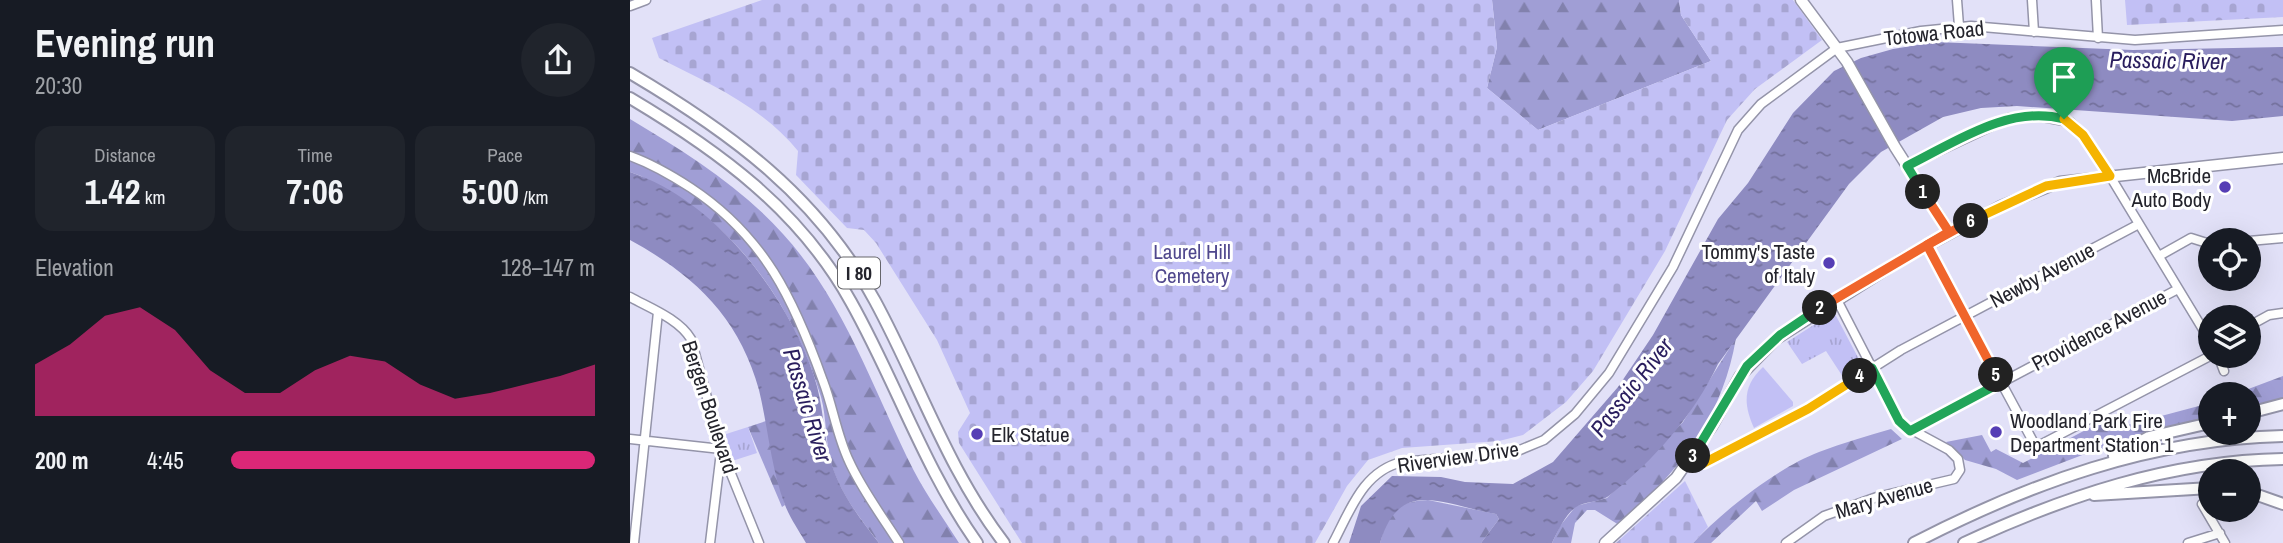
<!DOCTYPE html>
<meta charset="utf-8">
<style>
:root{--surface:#171b24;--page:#20242c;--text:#f1f3f6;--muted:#9ea1a6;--accent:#db2777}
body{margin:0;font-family:"Archivo Narrow",sans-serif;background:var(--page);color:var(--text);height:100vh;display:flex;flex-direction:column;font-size:26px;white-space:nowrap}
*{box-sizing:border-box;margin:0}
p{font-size:23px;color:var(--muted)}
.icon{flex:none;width:38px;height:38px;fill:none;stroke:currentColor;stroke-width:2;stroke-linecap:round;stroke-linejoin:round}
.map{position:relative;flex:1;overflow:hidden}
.details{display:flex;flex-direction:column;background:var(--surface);width:630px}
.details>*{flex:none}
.fabs{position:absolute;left:1568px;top:228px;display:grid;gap:14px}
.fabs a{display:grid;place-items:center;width:63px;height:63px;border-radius:50%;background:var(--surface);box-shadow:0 7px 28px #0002;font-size:35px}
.pin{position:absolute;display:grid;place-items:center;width:60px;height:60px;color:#fff;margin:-72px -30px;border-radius:50% 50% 50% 0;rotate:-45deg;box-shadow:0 0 7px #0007}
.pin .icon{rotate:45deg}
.km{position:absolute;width:35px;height:35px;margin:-18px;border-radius:50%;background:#222;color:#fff;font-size:19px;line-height:35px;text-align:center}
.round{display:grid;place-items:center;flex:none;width:74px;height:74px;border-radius:37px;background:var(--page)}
.head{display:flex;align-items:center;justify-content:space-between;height:119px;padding:0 35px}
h1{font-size:38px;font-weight:700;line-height:52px}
.figures{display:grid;grid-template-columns:repeat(3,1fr);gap:10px;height:119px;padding:7px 35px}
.figures div{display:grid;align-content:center;border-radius:18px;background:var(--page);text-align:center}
.figures b{font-size:35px;font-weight:700}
.figures small{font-size:19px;font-weight:400}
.figures p{font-size:19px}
.chart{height:196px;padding:14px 35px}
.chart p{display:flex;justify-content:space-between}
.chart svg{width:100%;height:126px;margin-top:7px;fill:var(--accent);opacity:.7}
ul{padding:0 35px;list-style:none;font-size:23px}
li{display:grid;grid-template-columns:112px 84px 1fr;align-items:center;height:52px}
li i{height:18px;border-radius:9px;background:var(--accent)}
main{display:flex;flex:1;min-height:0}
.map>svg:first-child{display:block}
.grass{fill:#c2c0f5}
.forest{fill:url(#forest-firs)}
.cemetery{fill:url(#cemetery-stones)}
.park{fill:url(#park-tufts)}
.water{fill:url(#water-ripples)}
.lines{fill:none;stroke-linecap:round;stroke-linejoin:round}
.minor-casing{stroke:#9494a9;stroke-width:11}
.major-casing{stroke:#9494a9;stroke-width:13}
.highway-casing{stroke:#9494a9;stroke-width:14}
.minor{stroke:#fff;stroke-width:8}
.major{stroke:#fff;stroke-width:10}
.highway{stroke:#fff;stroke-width:10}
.split-1-casing{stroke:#fff;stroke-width:14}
.split-2-casing{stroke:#fff;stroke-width:14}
.split-3-casing{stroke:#fff;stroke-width:14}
.split-4-casing{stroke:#fff;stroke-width:14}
.split-5-casing{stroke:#fff;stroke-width:14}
.split-6-casing{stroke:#fff;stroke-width:14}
.split-7-casing{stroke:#fff;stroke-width:14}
.split-1{stroke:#22a559;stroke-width:9}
.split-2{stroke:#f0652b;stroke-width:9}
.split-3{stroke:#22a559;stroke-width:9}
.split-4{stroke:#f5b400;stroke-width:9}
.split-5{stroke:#22a559;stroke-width:9}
.split-6{stroke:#f0652b;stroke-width:9}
.split-7{stroke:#f5b400;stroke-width:9}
.poi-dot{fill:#563eb5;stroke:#fff;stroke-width:2.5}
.labels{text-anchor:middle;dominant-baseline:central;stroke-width:6;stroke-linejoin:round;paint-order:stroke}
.shield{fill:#fff;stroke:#66666b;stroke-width:2}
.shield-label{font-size:19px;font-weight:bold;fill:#24242c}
.street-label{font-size:21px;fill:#24242c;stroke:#fff}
.poi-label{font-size:21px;fill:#24242c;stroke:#fff;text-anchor:end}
.park-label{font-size:21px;fill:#50488d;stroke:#fff}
.water-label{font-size:23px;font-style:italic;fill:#2a1e5e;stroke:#fff}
</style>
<main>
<section class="details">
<div class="head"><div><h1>Evening run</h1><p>20:30</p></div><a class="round"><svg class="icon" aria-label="share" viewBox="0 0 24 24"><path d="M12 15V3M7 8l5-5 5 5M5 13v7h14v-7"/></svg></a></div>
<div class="figures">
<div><p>Distance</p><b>1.42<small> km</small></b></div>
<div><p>Time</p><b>7:06</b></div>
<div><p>Pace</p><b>5:00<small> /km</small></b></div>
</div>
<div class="chart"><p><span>Elevation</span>128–147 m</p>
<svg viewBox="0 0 160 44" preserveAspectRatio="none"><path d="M0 44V26L10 19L20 9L30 6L40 14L50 28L60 36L70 36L80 28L90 23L100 25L110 33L120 38L130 36L140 33L150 30L160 26V44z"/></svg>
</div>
<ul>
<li><b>200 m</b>4:45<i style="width:100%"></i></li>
</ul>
</section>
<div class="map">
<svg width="1653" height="543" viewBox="0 0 1653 543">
<defs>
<pattern id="forest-firs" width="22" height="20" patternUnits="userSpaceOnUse" patternTransform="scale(1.75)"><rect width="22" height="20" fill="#a09ed5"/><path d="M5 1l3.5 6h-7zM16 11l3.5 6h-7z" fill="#8281ad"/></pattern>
<pattern id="cemetery-stones" width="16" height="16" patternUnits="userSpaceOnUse" patternTransform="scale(1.75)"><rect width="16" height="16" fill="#c2c0f5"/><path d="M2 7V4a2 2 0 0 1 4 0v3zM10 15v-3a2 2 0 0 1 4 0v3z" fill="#a7a5d2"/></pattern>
<pattern id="park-tufts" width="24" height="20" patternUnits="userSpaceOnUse" patternTransform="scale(1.75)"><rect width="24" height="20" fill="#c2c0f5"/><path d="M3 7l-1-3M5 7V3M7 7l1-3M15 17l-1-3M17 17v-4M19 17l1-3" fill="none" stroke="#a7a5d2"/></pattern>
<pattern id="water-ripples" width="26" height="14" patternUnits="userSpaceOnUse" patternTransform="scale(1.75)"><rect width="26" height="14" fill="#8e8bc1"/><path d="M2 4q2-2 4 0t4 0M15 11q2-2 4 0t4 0" fill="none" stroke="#74719d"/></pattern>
</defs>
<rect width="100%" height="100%" fill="#e2e1f8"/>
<path class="grass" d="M1133,367l30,35v4l-39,22c-11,-25 -11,-42 9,-61z"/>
<path class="forest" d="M862,0h187l2,15 30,46 -173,69 -51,-42 10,-41z
M0,119c55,33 110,67 153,115 62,68 90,156 131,237 13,25 30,48 45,72h-80c-18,-23 -38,-49 -47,-77 -7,-23 -5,-47 -11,-69 -19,-63 -52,-122 -100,-167 -23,-21 -54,-37 -80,-54l-11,-4z
M1106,338c-14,82 -57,132 -117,187l-24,-15h-8l-12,13 -4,20h-19l8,-17 16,-20 31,-8 76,-76z
M1653,376v23l-34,9v-14h-14z
M1580,403v15l-125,36 -68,26 -21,-11 -31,-9 -19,-18 36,-7 9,17 5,-3 27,14 91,-48 6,12z
M136,421l19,84 -3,2 -34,-80z
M1261,429l11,10 -108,51 -32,21 -6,-10 -45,42h-18c31,-33 84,-75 126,-91 24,-9 48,-16 72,-23z
M798,500l68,14 3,5 -18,24h-101c9,-32 14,-41 48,-43z"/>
<path class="cemetery" d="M132,0h730l5,47 -10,41 51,42 173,-69 -30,-46 -2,-15h114l29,40 -67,49 -28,31 -62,131 -72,120 -27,31 -43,33 -24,6 -97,7 -34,12 -21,26 -32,57h-293l-63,-100 -1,-11 12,-19 -33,-73 -61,-97 -12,-13 -17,-2 -51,-53 2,-24c-35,-44 -90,-68 -139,-93l-7,-20z
M1495,0h158v17l-156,8z
M1055,481l23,46 -15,16h-77z"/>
<path class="park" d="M1204,312l28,53 -19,12 -17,-26 -24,13 -15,-22z
M118,427l9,26 -25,8 -9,-26z"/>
<path class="water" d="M1306,42l197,8 150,-3v69l-51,5 -215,-15 -36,2 -38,9 -62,35 -32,32 -131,180c-24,51 -64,96 -108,131 -8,7 -21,6 -30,10 -13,5 -22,26 -28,38h-71l18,-24 -3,-5c-53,-9 -96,-38 -116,29h-31l12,-37 31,-30 49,1 24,5 48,2 40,-22 65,-75 35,-52 65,-116 30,-36 45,-70 41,-42 27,-13 32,-9z
M0,172c85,28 157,122 184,204 10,30 9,60 18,89 9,29 29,55 47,78h-73c-7,-12 -16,-25 -21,-38 -14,-36 -17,-78 -26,-115 -20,-73 -65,-115 -129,-150z"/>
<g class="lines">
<defs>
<path id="minor" d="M1327,0l2,26
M1402,0l2,32
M1466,0l2,38
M0,6l16,-6
M0,156c22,8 41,19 61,32 74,49 103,112 132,193 10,26 14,55 26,80 13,29 33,55 50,82
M1277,166l102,-48 28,-2 33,6 13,13 27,41 100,165
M1619,241l34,-3
M1297,245l109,202 176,-92
M1529,256l32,-18 19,6
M0,297c20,11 49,22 61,42l30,110 38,94
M1619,326l20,-11 14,-2
M1588,355l6,16
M1280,431l268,-142
M0,439l91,10
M1060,459l8,5 6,-1 104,-54 93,-59 238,-126
M1572,504l23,39
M4,543l24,-231
M80,543l11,-91
M703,543c17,-32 30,-72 69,-81l113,-10 29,-12 31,-26 34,-41 64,-106 65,-137 23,-26 76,-56 84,-17 50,-5 164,14 148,-10
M1156,543l38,-27 53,-19 77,-18 6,-9 -2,-11 -9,-9 -48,-26 -65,-126
M1558,543l32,-10"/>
<path id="major" d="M1171,0l46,62 48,85 54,85
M975,543l71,-65 36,-52 28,-50 36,-37 128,-81 97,-52 59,-24 223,-24"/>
<path id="highway" d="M0,73c100,59 188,123 245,228 44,81 72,168 129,242
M0,98c89,53 170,112 221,204 45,80 73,166 126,241
M1619,413l34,-9
M1484,456l35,-19 61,-14
M1619,492l34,12
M1464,495l116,-7
M1284,543c116,-60 237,-104 369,-107
M1334,543c102,-47 205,-82 319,-84"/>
</defs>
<use href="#minor" class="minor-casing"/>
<use href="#major" class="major-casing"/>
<use href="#highway" class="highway-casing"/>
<use href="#minor" class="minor"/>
<use href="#major" class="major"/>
<use href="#highway" class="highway"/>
</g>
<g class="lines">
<defs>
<path id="split-1" d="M1293,192l-16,-26c47,-23 102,-62 157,-47"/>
<path id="split-2" d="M1190,308l129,-76 -26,-40"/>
<path id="split-3" d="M1063,456l54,-90 33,-31 40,-27"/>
<path id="split-4" d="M1063,456l-3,3 14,4 104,-54 52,-33"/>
<path id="split-5" d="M1230,376l12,-8 27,53 11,10 90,-48 -4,-8"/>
<path id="split-6" d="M1341,221l-44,24 69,130"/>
<path id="split-7" d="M1341,221l75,-35 64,-10 -27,-41 -19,-16"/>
</defs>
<use href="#split-1" class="split-1-casing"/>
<use href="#split-2" class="split-2-casing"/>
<use href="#split-3" class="split-3-casing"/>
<use href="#split-4" class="split-4-casing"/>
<use href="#split-5" class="split-5-casing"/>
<use href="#split-6" class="split-6-casing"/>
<use href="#split-7" class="split-7-casing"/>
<use href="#split-1" class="split-1"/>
<use href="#split-2" class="split-2"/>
<use href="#split-3" class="split-3"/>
<use href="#split-4" class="split-4"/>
<use href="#split-5" class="split-5"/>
<use href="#split-6" class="split-6"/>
<use href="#split-7" class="split-7"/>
</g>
<g class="poi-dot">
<circle cx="1595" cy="187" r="7"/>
<circle cx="1199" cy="263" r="7"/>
<circle cx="1366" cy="432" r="7"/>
<circle cx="347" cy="434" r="7"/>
</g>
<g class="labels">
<rect class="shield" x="208" y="257.5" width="42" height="31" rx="5"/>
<g class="shield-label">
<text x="229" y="273">I 80</text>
</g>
<g class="street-label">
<text transform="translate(1304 33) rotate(-6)">Totowa Road</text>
<text transform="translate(1412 275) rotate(-28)">Newby Avenue</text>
<text transform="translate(1469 330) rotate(-28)">Providence Avenue</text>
<text transform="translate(80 407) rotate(72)">Bergen Boulevard</text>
<text transform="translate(828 457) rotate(-8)">Riverview Drive</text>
<text transform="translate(1254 498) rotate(-16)">Mary Avenue</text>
</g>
<g class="poi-label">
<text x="1581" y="175">McBride<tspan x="1581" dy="24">Auto Body</tspan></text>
<text x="1185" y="251">Tommy's Taste<tspan x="1185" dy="24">of Italy</tspan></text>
<text x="1380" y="420" text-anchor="start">Woodland Park Fire<tspan x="1380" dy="24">Department Station 1</tspan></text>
<text x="361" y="434" text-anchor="start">Elk Statue</text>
</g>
<g class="park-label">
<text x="562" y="251">Laurel Hill<tspan x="562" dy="24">Cemetery</tspan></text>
</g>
<g class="water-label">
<text transform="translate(1538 60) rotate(1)">Passaic River</text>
<text transform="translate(1001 387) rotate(-52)">Passaic River</text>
<text transform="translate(178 405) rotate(73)">Passaic River</text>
</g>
</g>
</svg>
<div class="fabs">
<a><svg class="icon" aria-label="locate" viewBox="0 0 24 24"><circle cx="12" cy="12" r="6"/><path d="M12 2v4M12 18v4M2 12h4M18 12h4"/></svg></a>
<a><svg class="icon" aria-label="layers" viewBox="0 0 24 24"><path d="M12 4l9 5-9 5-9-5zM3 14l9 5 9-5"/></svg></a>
<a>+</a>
<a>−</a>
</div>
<div class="pin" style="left:1434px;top:119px;background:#1e9e55"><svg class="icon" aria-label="arrive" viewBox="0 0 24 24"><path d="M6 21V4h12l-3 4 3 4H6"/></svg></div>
<b class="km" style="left:1293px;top:192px">1</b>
<b class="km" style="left:1190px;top:308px">2</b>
<b class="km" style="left:1063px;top:456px">3</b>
<b class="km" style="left:1230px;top:376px">4</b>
<b class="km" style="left:1366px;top:375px">5</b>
<b class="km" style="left:1341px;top:221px">6</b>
</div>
</main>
